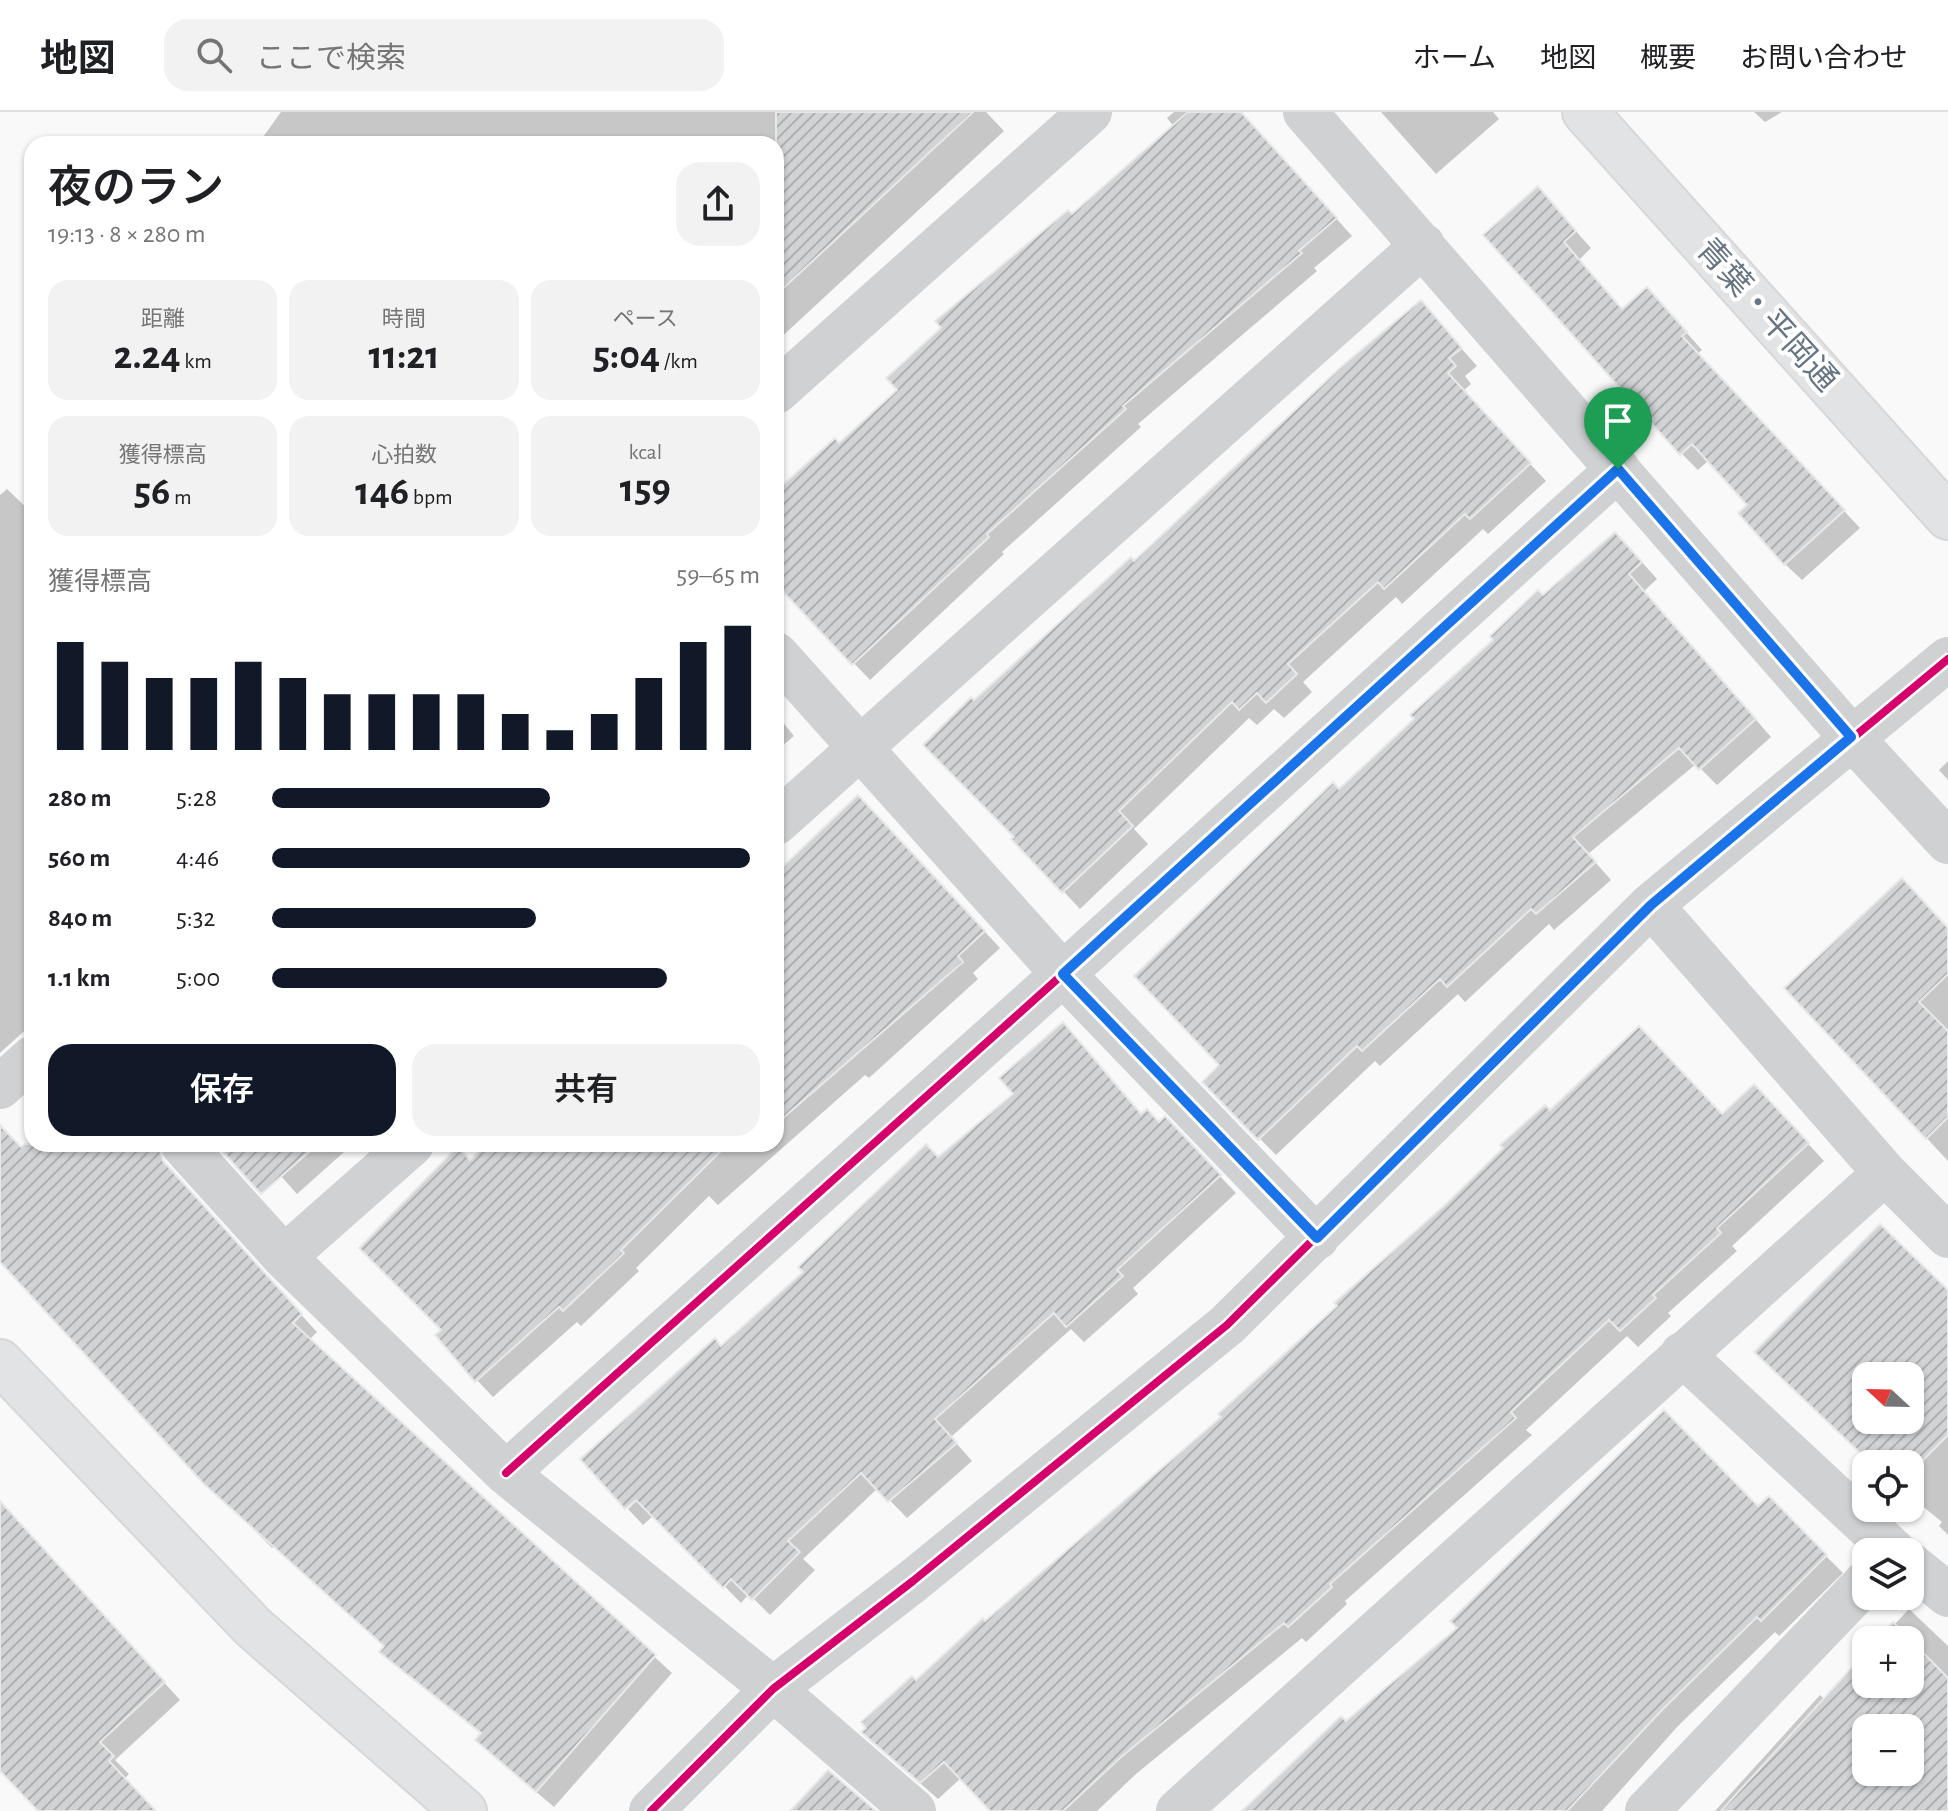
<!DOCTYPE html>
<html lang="ja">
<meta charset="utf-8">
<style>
:root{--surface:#fff;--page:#f2f2f2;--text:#202124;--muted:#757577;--line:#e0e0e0;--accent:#111827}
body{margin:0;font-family:"Alegreya Sans","Noto Sans JP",sans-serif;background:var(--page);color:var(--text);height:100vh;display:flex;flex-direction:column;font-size:30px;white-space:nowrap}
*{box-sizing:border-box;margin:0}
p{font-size:26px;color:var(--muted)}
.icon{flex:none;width:44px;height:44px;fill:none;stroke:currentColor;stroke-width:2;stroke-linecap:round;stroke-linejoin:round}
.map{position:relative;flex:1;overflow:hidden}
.details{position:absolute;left:24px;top:24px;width:760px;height:1016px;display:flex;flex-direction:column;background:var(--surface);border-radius:24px;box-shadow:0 2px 6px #0004}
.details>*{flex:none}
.needle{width:52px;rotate:292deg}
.buttons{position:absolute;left:1852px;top:1250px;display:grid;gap:16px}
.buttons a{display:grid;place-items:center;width:72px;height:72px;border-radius:16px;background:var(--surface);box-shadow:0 2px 6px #0004;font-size:40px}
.pin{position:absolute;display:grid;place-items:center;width:68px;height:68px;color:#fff;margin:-82px -34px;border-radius:50% 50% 50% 0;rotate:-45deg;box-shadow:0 0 8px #0007}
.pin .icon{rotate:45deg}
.round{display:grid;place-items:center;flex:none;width:84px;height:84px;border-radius:24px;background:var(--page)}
.headline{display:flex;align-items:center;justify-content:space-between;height:136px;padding:0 24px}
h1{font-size:44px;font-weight:600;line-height:60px}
.figures{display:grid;grid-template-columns:repeat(3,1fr);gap:12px;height:136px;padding:8px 24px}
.figures div{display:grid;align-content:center;border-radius:20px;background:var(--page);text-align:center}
.figures b{font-size:40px;font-weight:600}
.figures small{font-size:22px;font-weight:400}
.figures p{font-size:22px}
.chart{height:224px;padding:16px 24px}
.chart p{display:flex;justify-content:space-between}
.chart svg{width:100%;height:144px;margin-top:8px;stroke:var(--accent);stroke-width:6}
.primary-button{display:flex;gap:16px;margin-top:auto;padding:16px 24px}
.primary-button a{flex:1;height:92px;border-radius:24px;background:var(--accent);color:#fff;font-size:32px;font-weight:600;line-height:92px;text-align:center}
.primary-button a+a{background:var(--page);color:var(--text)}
ul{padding:0 24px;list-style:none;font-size:26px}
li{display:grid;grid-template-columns:128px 96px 1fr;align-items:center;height:60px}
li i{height:20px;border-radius:10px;background:var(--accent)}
header{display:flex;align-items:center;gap:48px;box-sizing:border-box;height:112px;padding:0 40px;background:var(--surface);border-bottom:2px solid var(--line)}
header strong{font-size:38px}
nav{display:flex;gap:44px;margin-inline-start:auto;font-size:28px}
.search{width:560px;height:72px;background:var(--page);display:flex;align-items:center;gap:20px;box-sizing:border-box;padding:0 28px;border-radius:24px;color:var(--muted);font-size:30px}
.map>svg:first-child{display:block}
.shadow{fill:#0003;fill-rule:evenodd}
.building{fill:url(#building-hatch);stroke:#e8e8e8;stroke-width:2;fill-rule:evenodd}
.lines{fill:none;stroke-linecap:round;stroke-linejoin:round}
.secondary-casing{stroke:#d6d7d8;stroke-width:48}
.street{stroke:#cfd1d2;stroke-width:44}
.secondary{stroke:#e2e3e4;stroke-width:44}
.cycleway-casing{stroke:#fff;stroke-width:13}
.cycleway{stroke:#d6006c;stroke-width:8}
.route-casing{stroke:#fff;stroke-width:16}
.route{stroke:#1a73e8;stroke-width:10}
.labels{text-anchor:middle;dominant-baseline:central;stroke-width:8;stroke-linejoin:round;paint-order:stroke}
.street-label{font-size:32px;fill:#657583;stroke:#fff}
</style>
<header>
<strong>地図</strong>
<div class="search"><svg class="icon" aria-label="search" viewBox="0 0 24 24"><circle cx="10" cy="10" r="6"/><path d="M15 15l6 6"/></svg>ここで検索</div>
<nav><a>ホーム</a><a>地図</a><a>概要</a><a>お問い合わせ</a></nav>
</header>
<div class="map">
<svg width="1948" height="1699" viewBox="0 0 1948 1699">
<defs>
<pattern id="building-hatch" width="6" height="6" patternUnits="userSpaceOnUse" patternTransform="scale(2)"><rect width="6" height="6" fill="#d1d3d4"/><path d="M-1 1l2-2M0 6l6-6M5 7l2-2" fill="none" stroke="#adb0b1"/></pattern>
</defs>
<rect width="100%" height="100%" fill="#f9f9f9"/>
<path class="shadow" d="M281,0h705l18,19 -228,211v-198h-518z
M1174,0h67l111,124 -38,32 3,3 -179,153 3,3 -139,125 2,2 -134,126 -63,-66 -31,-40v-95l8,8 55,-41 233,-229 102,-90 -7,-9z
M1381,0h112l6,7 -63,55z
M1754,0h28l-17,10z
M1538,77l53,59 -12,12 44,50 40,-4 39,44 -5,4 163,174 -58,52 -17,-16 -35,-59 -41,-45 -11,10 -16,-16 -196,-219z
M1421,191l56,63 -12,10 6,8 -8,7 83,90 -58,53 -5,-5 -81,75 -6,-7 -93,85 9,10 -28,26 -10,-9 -17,16 -8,-7 -115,111 14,15 -68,65 -66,-70 3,-2 -43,-134 160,-140z
M7,377l25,24v511l-32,29v-558z
M1632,439l25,28 -13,12 127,146 -54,48 -21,-21 -108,90 23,26 -57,50 -5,-6 -84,78 -7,-8 -78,72 -5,-5 -99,94 -71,-73 17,-16 117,-275 204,-193z
M776,602l18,22 -18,15z
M1948,649v19l-9,-10z
M875,702l125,134 -27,25 5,6 -109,99 -4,-3 -147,130 -9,-9 -73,72 3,3 -58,55 -4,-4 -84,75 -16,-17 -33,-50 26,-168 19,-18h287v-269z
M1948,817v232l-161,-173z
M1079,929l64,74 17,9 5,-5 71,74 -103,95 5,6 -54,48 -13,-13 -120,108 21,24 -65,57 -29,-30 -75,71 12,11 -45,45 -21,-21 -8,9 -87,-88 -11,10 -15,-16 16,-15 78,-146z
M1771,991l53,58 -92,85 5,5 -69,62 3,3 -33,31 -11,-11 -101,94 6,5 -187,166 2,3 -41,38 -4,-4 -166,136 -39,37h-104l-32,-33 -23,21 -57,-50 35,-67 308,-265 326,-305 172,5z
M32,1029v3h112l173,188 -8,8 363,333 -118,134 -59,-50 -13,-22 -83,-67 -17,-16 4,-6 -111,-101 -3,3 -144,-147 -128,-149v-83z
M252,1032h101l-56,50z
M1948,1181v242l-9,-9 3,-4 -32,-26v-32h-38l-115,-112zM1866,1264h44v44h-44z
M1769,1387l74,74 -64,63 -4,-4 -97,94 -76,85h-357l101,-87 412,-215z
M0,1389l180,199 -65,60 14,14 -5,5 30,32h-113l-41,-43z
M1909,1497l39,37v165h-233l105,-116 5,5 41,-45v29h44v-44h-30zM1866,1616h44v44h-44z"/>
<path class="building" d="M776,0h197l-197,183z
M1188,0h53l96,106 -38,33 3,2 -179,153 3,3 -139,125 2,3 -137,128 -76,-81v-93l59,-53 4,5 58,-53 -11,-12 55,-50 -6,-7 133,-111 4,4z
M1538,74l38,45 -12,11 58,67 25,-22 40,45 -5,4 163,174 -61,55 -46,-52 9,-8 -55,-61 -12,11 -197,-220z
M1421,188l41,48 -13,10 7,8 -8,7 83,90 -61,56 -5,-5 -81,75 -6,-7 -90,82 9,10 -31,29 -9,-10 -18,17 -7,-8 -113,109 14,15 -71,67 -51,-54 3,-2 -91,-92 48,-48 3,3 157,-143 3,4 208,-195z
M1615,420l27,30 -13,12 127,145 -57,51 -20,-22 -106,89 23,25 -60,52 -5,-5 -84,78 -7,-8 -78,72 -5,-5 -99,94 -56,-58 17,-17 -85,-89 199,-194 6,7 75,-70 -4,-4 83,-75 -3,-4 48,-46 5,5z
M858,683l127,136 -27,25 5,6 -187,162v-251z
M1902,766l46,50v46l-29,28 29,29v86l-22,22 -142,-151z
M1063,910l78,92 6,-5 12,13 6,-6 56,59 -104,95 6,6 -57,51 -12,-14 -119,106 22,24 -69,59 -27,-29 -73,68 12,11 -48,48 -21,-21 -8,9 -87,-88 -11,9 -45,-50 135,-121 6,8 82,-74 -5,-5 128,-123 12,13 75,-63 -14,-16z
M1639,914l83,88 32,-30 55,59 -92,85 4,5 -68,62 3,3 -36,33 -11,-11 -98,92 5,6 -186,166 2,3 -44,40 -4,-4 -164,135 -57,53h-73l-46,-49 -24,21 -59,-51 5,-4 -5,-6 51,-46 4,4 67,-62 2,3 236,-204 -3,-3 119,-108 -3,-3 111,-98 58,-57 -3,-3 45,-40 5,5z
M0,1013l21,22 4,-3h133l5,17 139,153 -9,9 363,332 -120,137 -61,-52 6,-7 -102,-81 5,-6 -180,-162 -204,-222z
M216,1032h102l-57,50z
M487,1032h241l-107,106 3,3 -61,58 -4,-4 -84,75 -40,-47 6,-5 -82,-82 99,-102 12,14z
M1880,1112l68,66v145l-29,29h-47l-118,-112zM1866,1264h44v44h-44z
M1664,1298l94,96 11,-10 58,59 -66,66 -4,-4 -95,93 -95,101h-325l99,-95 5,5 111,-93 -7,-7z
M0,1389l165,181 -65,60 14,14 -5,5 47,50h-118l-38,-40z
M1893,1510l55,56v133h-227l145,-159v32h44v-44h-33zM1866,1616h44v44h-44z
M828,1658l48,41h-86z"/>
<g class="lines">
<defs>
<path id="secondary" d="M1585,0l363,405
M0,1250l253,265 211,184"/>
</defs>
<use href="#secondary" class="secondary-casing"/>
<path class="street" d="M1305,0l546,625 97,105
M776,280l314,-280
M776,542l287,320 254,264
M776,711l647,-578
M1651,793l234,268 63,63
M0,975l32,-29
M182,1032l102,113 222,216 267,216 141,122
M284,1145l128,-113
M1682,1242l213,198
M506,1361l557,-499 555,-505
M1910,1452l38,31
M651,1699l122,-122 140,-108 314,-256 424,-420 297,-246
M1178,1699l707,-638
M1647,1699l219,-229"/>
<use href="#secondary" class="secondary"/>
<defs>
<path id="cycleway" d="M506,1361l557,-499 555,-505
M651,1699l122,-122 140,-108 314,-256 424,-420 297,-246"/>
</defs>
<use href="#cycleway" class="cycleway-casing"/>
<use href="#cycleway" class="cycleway"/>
</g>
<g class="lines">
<defs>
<path id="route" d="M1618,357l233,268 -200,168 -334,333 -254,-264z"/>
</defs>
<use href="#route" class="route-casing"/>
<use href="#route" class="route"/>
</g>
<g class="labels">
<g class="street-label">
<text transform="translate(1767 203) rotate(48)">青葉・平岡通</text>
</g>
</g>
</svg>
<div class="buttons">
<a><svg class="needle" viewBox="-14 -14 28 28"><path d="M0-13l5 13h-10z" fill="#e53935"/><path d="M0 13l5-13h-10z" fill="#757577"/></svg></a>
<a><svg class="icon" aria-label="locate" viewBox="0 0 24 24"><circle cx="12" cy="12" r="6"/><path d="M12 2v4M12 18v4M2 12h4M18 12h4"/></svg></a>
<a><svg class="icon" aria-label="layers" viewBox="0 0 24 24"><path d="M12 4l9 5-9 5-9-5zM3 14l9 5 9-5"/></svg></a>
<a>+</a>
<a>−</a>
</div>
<div class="pin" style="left:1618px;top:357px;background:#1e9e55"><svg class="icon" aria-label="arrive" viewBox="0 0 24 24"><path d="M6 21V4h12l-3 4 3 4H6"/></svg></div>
<section class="details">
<div class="headline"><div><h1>夜のラン</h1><p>19:13 · 8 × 280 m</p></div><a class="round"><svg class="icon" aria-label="share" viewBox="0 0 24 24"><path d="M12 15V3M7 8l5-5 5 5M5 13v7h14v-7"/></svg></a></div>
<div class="figures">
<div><p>距離</p><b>2.24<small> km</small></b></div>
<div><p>時間</p><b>11:21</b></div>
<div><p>ペース</p><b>5:04<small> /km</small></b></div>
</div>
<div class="figures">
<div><p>獲得標高</p><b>56<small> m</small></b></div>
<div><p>心拍数</p><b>146<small> bpm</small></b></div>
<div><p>kcal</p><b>159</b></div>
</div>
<div class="chart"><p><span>獲得標高</span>59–65 m</p>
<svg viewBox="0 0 160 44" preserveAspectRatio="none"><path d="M5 44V11M15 44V17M25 44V22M35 44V22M45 44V17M55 44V22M65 44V27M75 44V27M85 44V27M95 44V27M105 44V33M115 44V38M125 44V33M135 44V22M145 44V11M155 44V6"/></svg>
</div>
<ul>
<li><b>280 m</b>5:28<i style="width:57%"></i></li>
<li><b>560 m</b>4:46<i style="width:98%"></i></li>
<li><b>840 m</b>5:32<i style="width:54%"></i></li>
<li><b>1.1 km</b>5:00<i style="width:81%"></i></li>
</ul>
<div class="primary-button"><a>保存</a><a>共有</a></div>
</section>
</div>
